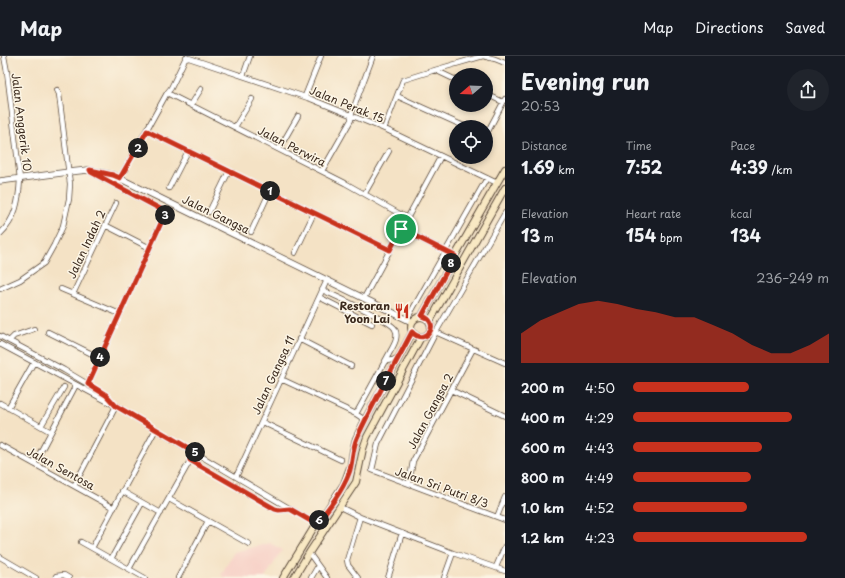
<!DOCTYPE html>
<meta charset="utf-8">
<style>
:root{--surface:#171b24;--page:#20242c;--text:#f1f3f6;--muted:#9ea1a6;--line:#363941;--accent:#c8321e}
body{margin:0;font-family:"Playpen Sans",sans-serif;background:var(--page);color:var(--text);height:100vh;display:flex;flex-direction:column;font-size:15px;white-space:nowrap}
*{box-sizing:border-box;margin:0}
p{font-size:13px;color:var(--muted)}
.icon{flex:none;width:22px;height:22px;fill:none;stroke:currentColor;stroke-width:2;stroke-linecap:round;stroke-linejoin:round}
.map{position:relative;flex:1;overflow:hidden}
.sheet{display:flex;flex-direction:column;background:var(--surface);width:340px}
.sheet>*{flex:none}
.needle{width:26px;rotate:251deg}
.fabs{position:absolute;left:449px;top:12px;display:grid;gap:8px}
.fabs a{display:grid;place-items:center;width:44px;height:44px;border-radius:50%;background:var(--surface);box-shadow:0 2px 6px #0003;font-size:20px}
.pin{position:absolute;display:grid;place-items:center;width:34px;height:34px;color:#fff;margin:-17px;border:2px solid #fff;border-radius:50%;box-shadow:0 1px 4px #0007}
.km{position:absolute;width:20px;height:20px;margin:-10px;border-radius:50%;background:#222;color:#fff;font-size:11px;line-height:20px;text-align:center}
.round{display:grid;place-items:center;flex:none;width:42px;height:42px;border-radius:21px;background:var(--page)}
.overview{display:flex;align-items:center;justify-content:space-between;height:68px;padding:0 16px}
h1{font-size:22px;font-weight:700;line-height:30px}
.metrics{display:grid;grid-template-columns:repeat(3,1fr);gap:6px;height:68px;padding:4px 16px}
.metrics div{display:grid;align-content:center}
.metrics b{font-size:17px;font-weight:700}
.metrics small{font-size:11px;font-weight:400}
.metrics p{font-size:11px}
.chart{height:112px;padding:8px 16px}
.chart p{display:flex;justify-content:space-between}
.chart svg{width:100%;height:72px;margin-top:4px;fill:var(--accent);opacity:.7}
ul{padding:0 16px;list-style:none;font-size:13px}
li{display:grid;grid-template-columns:64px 48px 1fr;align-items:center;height:30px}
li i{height:10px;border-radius:5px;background:var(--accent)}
header{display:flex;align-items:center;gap:24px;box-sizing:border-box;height:56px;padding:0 20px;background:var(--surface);border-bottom:1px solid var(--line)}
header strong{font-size:19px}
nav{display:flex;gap:22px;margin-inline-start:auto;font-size:14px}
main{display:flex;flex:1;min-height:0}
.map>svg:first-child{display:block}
.built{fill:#f7d1c7}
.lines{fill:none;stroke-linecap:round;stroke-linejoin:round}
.minor-casing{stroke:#574637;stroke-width:6}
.tertiary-casing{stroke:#574637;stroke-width:7}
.secondary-casing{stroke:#574637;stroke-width:8}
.minor{stroke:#fff;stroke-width:4.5}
.tertiary{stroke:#fff;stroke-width:5.5}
.secondary{stroke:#f8e8c3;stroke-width:6}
.route-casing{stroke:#fff;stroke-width:8}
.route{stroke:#c8321e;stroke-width:5}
.labels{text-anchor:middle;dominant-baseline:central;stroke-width:3;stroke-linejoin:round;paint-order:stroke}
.street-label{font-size:11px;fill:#3b2a1e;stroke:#fcf5e5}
.poi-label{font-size:11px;font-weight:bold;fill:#3b2a1e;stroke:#fcf5e5;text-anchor:end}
</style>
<header>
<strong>Map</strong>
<nav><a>Map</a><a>Directions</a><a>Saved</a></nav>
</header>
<main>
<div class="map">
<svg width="505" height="522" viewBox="0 0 505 522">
<rect width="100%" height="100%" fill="#fcf5e5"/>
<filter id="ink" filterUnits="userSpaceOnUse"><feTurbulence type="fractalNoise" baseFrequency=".025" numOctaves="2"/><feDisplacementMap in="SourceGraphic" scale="8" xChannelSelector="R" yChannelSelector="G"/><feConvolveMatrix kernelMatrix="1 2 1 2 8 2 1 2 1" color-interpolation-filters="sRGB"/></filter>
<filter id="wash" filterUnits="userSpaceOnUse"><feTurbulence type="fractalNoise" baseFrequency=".012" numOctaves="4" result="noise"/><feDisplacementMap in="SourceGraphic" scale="16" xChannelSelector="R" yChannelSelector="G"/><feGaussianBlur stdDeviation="0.9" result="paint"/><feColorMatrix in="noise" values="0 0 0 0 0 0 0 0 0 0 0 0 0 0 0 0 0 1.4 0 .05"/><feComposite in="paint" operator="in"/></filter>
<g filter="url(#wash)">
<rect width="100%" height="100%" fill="#f4e2c5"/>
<path class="built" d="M270,487l12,7 -17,28h-39l-5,-3 13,-23z"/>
</g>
<g filter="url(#ink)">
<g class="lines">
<defs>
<path id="minor" d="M185,3l4,-1 122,41 76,31 110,53
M435,14l21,10
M243,20l7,-20
M167,37l178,90 62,35
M486,38l17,8
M305,40l16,-40
M397,40l69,31
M191,49l10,-16
M235,71l17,-28
M384,73l19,-49 32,-10 48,-14 12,3 10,4
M147,75l243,119
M486,79l19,-36
M279,93l19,-33
M322,115l29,-51v-5l22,-59
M120,122l47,-85 4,-5 15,-31
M169,132l19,-37
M365,137l24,-42
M209,156l20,-41
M505,157l-69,119 -58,112 -6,26 133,50
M105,169l45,23
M401,173l54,27
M251,176l19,-41
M0,178c16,-15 19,-34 20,-55l-13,-107 -3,-16
M295,197l19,-40
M0,233l20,-9 24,-17 10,-18 9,-19 6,-27 1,-15 -11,-90 -2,-4
M61,233l59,25
M322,234c13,6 68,30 73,39 4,8 -1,16 -5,23l-34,62
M73,238l43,-91
M319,241l53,27
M364,242l77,-142
M407,263l80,-141
M431,274l74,33
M48,276l52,26
M0,280l64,34 42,25 7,8
M299,283l52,27
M9,285l5,-5 20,-7
M0,288l116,62 200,118
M386,305l7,-1 6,-3
M281,323l75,35 9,6
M88,328l78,-172 -75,-40 -1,-1
M451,334l54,26
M0,347l51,29
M8,352l26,-46
M262,366l79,38
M41,370l23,-39
M0,389l114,63
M191,404l84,49 4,1 11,-1
M34,408l42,-79
M236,421l91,-197
M409,428l4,-23 38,-71 22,-41
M74,430l42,-80
M122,435l39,22
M169,443l80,45
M340,451l20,10 93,36 52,18
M497,461l8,-20
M81,486l64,36
M92,492l64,-119
M309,497l18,25
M0,501l36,21
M111,503l31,-56
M496,511l9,-21
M129,513l66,-117
M55,522l1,-2 8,-1 5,3
M178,522l30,-57
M311,522l7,-12
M358,522l-10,-13 -1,-5 13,-43
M388,522l14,-45
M444,522l9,-25"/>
<path id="tertiary" d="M0,125l69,-9 19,-2 25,5 299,147"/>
<path id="secondary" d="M422,260l33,-60 50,-87
M411 271a10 10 0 1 1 20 0a10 10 0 1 1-20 0Z
M430,265l75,-133
M283,522l33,-54 11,-14 17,-26 7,-19 2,-14 3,-12 9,-19 47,-87
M294,522l15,-25 47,-71 7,-33 4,-12 54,-100"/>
</defs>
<use href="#minor" class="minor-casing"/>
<use href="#tertiary" class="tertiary-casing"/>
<use href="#secondary" class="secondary-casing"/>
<use href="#minor" class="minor"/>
<use href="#tertiary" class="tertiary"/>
<use href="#secondary" class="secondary"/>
</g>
</g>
<g class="lines" filter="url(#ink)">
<defs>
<path id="route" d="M147,75l243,119 11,-21 54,27 -33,60c20,6 4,31 -10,16 -18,35 -39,70 -55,106 -5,11 -4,24 -8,35 -7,19 -21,36 -33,51l-26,-15 -11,1 -4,-1 -85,-49 5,-8 -79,-46 -10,-11 -18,-11 78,-172 -75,-40 -1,-2 23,5 7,3z"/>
</defs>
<use href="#route" class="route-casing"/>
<use href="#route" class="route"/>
</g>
<defs>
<symbol id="restaurant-bare" viewBox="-9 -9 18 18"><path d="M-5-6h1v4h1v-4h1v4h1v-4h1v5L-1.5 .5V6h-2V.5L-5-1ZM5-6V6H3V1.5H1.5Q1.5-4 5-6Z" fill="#c8321e" stroke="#fcf5e5" stroke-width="2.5" paint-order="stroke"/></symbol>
</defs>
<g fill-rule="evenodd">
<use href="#restaurant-bare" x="391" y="244" width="22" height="22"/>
</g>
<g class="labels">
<g class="street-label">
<text transform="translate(347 48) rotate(22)">Jalan Perak 15</text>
<text transform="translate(22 66) rotate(83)">Jalan Anggerik 10</text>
<text transform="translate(292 90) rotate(27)">Jalan Perwira</text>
<text transform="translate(216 158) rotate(26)">Jalan Gangsa</text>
<text transform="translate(86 188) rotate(-65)">Jalan Indah 2</text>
<text transform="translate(273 319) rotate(-65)">Jalan Gangsa 11</text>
<text transform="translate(430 355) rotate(-62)">Jalan Gangsa 2</text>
<text transform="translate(61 412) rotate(29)">Jalan Sentosa</text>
<text transform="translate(442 431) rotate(20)">Jalan Sri Putri 8/3</text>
</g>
<g class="poi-label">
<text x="390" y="249">Restoran<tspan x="390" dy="13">Yoon Lai</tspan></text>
</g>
</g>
</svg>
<div class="fabs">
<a><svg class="needle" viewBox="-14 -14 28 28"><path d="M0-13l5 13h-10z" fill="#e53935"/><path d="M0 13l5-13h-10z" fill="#9ea1a6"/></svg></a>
<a><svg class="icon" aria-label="locate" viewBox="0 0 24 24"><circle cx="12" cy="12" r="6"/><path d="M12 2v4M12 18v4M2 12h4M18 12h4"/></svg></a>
</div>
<div class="pin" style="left:401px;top:173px;background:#1e9e55"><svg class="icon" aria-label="arrive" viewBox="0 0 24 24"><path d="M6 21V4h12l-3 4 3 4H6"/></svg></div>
<b class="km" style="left:270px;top:135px">1</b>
<b class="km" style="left:138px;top:92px">2</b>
<b class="km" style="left:165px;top:159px">3</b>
<b class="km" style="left:100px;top:301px">4</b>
<b class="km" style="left:195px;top:396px">5</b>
<b class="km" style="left:319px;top:464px">6</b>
<b class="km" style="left:386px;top:325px">7</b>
<b class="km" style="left:451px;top:207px">8</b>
</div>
<section class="sheet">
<div class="overview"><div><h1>Evening run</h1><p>20:53</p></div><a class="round"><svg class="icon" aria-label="share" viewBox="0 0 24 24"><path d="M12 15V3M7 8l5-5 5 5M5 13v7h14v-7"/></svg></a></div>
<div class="metrics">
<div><p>Distance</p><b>1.69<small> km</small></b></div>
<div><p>Time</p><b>7:52</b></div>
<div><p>Pace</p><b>4:39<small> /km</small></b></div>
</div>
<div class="metrics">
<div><p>Elevation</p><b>13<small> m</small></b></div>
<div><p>Heart rate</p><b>154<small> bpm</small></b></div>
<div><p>kcal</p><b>134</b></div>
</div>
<div class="chart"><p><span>Elevation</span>236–249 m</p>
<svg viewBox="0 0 160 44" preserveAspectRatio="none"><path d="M0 44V26L10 18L20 13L30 8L40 6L50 8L60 11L70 13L80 16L90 16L100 21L110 26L120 33L130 38L140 38L150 33L160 26V44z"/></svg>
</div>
<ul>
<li><b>200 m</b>4:50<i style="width:59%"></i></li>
<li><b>400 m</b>4:29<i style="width:81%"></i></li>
<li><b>600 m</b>4:43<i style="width:66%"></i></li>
<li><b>800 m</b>4:49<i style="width:60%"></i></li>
<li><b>1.0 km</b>4:52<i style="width:58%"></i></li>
<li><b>1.2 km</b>4:23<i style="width:89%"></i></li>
</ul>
</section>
</main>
